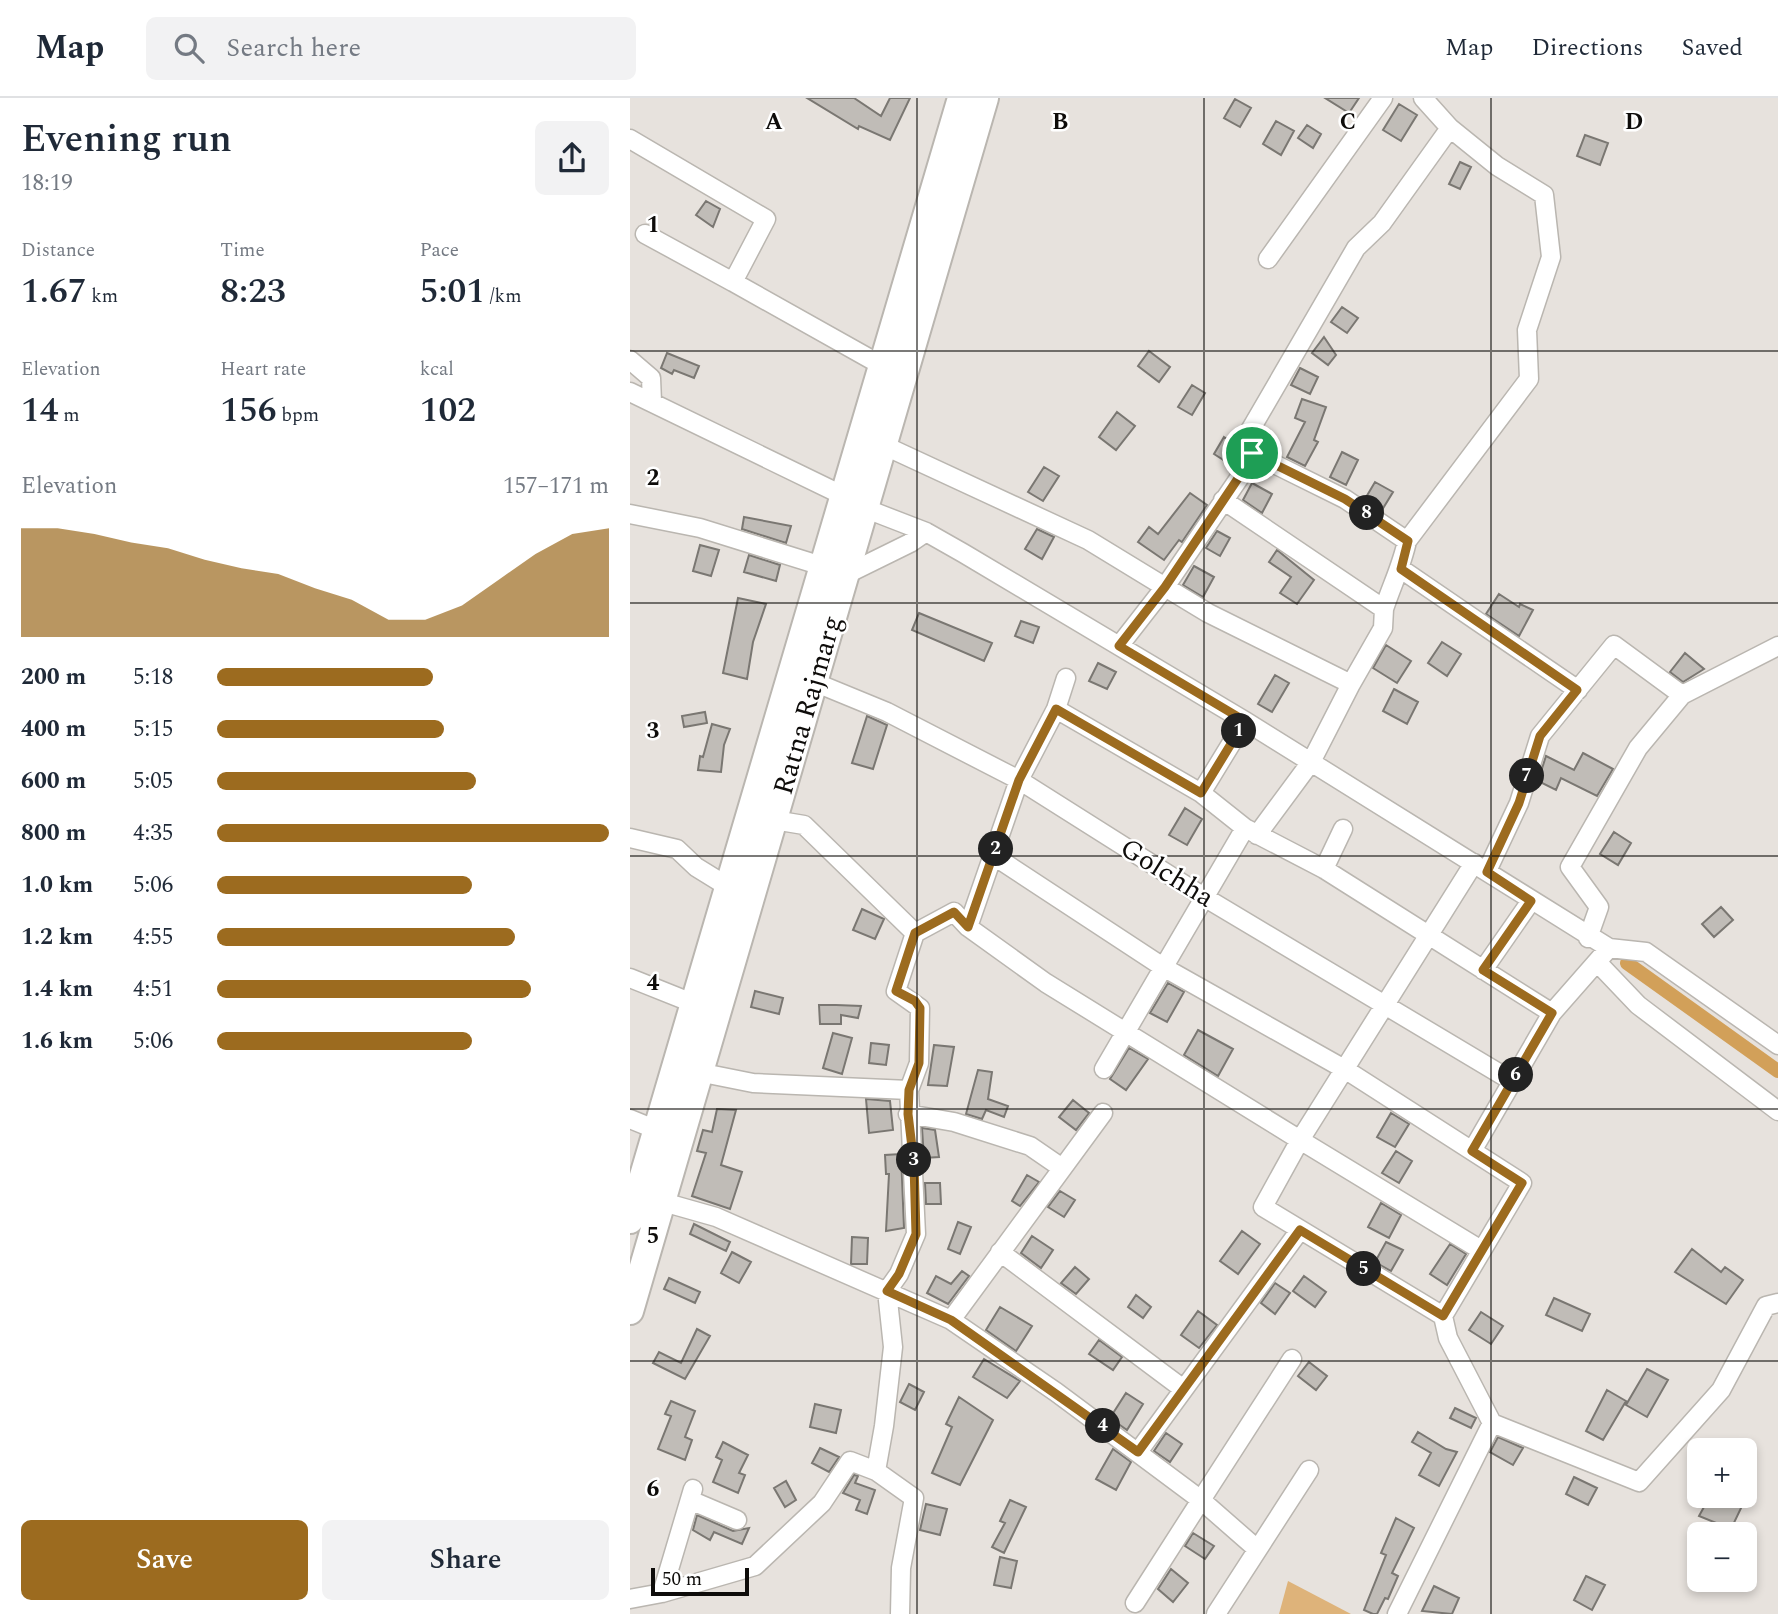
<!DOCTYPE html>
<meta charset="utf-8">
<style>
:root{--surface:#fff;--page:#f2f2f3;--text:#1f2937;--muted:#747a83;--line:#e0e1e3;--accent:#9c6b1f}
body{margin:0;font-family:Spectral,serif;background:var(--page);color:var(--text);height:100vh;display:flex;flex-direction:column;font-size:26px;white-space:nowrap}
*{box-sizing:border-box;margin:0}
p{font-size:23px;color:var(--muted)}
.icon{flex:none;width:38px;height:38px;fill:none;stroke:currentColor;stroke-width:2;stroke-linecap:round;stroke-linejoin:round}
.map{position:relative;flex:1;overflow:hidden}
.drawer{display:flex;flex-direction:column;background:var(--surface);width:630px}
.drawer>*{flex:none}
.controls{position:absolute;left:1057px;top:1340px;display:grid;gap:14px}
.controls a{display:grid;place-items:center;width:70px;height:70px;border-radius:10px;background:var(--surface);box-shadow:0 4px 10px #0003;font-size:35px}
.scale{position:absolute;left:21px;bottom:18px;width:98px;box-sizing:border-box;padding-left:7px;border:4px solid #0e0c0a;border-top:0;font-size:19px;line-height:24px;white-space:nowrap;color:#0e0c0a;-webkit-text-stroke:5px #fff;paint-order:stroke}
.pin{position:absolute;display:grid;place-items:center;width:60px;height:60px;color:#fff;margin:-30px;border:4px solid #fff;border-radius:50%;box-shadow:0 2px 7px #0007}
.km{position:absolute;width:35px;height:35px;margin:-18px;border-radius:50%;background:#222;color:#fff;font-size:19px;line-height:35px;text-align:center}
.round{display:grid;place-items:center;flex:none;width:74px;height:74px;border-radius:10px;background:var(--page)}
.headline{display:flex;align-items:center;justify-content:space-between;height:119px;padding:0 21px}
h1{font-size:38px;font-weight:600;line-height:52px}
.metrics{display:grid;grid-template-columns:repeat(3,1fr);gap:10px;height:119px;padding:7px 21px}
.metrics div{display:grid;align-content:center}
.metrics b{font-size:35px;font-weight:600}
.metrics small{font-size:19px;font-weight:400}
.metrics p{font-size:19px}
.chart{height:196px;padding:14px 21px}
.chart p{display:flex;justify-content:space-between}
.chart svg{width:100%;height:126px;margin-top:7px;fill:var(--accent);opacity:.7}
.button{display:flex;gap:14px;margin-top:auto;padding:14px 21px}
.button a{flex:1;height:80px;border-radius:10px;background:var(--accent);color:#fff;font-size:28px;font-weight:600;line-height:80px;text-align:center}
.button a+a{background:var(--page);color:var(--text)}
ul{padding:0 21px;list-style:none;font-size:23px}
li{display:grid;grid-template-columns:112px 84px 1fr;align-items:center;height:52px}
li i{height:18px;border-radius:9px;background:var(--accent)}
header{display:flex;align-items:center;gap:42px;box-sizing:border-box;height:98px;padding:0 35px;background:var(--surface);border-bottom:2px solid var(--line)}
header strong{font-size:33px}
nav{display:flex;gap:38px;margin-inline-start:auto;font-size:24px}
.search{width:490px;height:63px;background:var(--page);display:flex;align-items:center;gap:18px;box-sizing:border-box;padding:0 24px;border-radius:10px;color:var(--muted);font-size:26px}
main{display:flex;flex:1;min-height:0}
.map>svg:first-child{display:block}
.green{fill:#deb37a}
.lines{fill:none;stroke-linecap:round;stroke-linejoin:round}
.canal{stroke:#d2a059;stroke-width:14}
.building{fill:#c0bcb7;stroke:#7a7772;stroke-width:2}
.minor-casing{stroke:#bab6b0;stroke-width:21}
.highway-casing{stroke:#bab6b0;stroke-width:30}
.minor{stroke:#fff;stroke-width:18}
.highway{stroke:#fff;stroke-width:26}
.route-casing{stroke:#fff;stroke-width:14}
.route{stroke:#9c6b1f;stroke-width:9}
.grid{fill:none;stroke:#0e0c0a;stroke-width:2;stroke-opacity:0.55}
.labels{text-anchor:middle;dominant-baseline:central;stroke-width:5;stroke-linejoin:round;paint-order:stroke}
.street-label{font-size:28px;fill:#0e0c0a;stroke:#fff}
.grid-label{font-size:23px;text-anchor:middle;font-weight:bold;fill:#0e0c0a;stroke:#fff;stroke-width:5;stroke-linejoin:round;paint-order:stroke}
</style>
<header>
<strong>Map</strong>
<div class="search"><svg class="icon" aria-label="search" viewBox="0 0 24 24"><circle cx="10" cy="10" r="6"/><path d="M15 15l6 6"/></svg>Search here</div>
<nav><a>Map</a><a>Directions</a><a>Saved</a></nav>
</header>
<main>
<section class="drawer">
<div class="headline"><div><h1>Evening run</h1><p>18:19</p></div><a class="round"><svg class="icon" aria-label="share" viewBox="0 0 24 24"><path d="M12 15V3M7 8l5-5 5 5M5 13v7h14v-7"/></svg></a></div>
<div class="metrics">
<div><p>Distance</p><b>1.67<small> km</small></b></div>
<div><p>Time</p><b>8:23</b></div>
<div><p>Pace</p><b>5:01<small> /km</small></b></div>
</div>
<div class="metrics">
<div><p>Elevation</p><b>14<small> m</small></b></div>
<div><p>Heart rate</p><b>156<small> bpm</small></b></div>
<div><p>kcal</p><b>102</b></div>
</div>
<div class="chart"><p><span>Elevation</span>157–171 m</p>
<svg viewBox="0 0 160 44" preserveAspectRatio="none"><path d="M0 44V6L10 6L20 8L30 11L40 13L50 17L60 20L70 22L80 27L90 31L100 38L110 38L120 33L130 24L140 15L150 8L160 6V44z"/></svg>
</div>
<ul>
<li><b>200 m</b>5:18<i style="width:55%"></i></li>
<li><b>400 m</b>5:15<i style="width:58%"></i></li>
<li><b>600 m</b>5:05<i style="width:66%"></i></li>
<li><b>800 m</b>4:35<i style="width:100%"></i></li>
<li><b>1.0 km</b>5:06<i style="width:65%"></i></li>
<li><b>1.2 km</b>4:55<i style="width:76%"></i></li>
<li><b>1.4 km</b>4:51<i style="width:80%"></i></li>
<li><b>1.6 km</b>5:06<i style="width:65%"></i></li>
</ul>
<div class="button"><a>Save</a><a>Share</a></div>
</section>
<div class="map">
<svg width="1148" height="1516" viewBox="0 0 1148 1516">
<rect width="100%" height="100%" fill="#e7e2dd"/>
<path class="green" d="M658,1483l63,33h-72z"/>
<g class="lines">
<path class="canal" d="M997,865l151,108"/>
</g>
<path class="building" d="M177,0h47l27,18 9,-18h20l-20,42 -31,-14 -1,3z
M695,0h34l-10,15z
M605,1l16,9 -11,19 -16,-9z
M769,6l18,11 -16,26 -18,-11z
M646,23l18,10 -13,24 -18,-11z
M677,27l14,9 -8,14 -15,-10z
M955,37l23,8 -8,22 -23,-9z
M830,64l11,5 -11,22 -11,-5z
M76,103l14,8 -7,18 -17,-12z
M712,209l16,11 -11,15 -16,-11z
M694,239l12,18 -8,10 -16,-12z
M519,253l21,16 -11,15 -21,-16z
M37,255l32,13 -5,12 -20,-8 -2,4 -11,-6z
M670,270l18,9 -8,17 -19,-9z
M562,287l13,8 -13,22 -14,-8z
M672,301l24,8 -12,33 4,2 -13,24 -18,-9 18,-35 -10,-4z
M487,314l18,14 -19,24 -17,-13z
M594,339l10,6 6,11 -7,12 -19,-12z
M712,354l16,8 -12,25 -16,-8z
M414,369l15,9 -16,25 -15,-9z
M745,384l18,10 -11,18 -17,-11z
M622,385l20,11 -10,19 -19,-13z
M560,395l17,12 -25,37 -3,-2 -15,20 -26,-18 11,-15 9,7z
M114,419l47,9 -5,17 -44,-14z
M407,431l17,8 -12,22 -17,-10z
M587,433l13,7 -10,18 -14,-8z
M70,447l19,5 -8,26 -18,-5z
M647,452l37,30 -17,24 -17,-11 11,-16 -22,-15z
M119,457l31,10 -4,16 -32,-9z
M564,468l20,11 -11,20 -20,-12z
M869,496l20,13 1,-3 13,6 -14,26 -33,-22z
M108,500l28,6 -13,38 -6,37 -24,-6z
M289,515l73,30 -8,18 -72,-31z
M391,523l18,6 -6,16 -18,-7z
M812,544l19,12 -14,22 -19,-13z
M756,547l25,16 -14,22 -24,-15z
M1055,555l19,16 -21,13 -13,-10z
M468,565l18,9 -9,17 -18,-8z
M645,577l14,8 -17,29 -14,-8z
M764,591l24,13 -11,22 -24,-13z
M75,614l2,11 -23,4 -2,-11z
M237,618l20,9 -14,44 -21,-6z
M82,626l18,5 -6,16 -3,27 -23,-2 2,-14 3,1z
M953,655l30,16 -16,27 -36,-18 -5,12 -18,-9 8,-25 28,14z
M555,710l17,11 -15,26 -18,-10z
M984,734l17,11 -13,22 -18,-11z
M1091,809l12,13 -19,17 -12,-13z
M232,811l22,10 -9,20 -22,-9z
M538,885l16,9 -17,30 -17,-9z
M125,893l28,7 -4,16 -28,-7z
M189,907h17l25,1 -3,12 -17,-3v9h-21z
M568,932l35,19 -15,27 -34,-21z
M203,935l19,5 -10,36 -19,-6z
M241,945l18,2 -3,20 -17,-2z
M304,947l20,2 -7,39 -19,-1z
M499,950l19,11 -22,31 -16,-11z
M348,972l14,2 -4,27 20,7 -4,11 -18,-7 -4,9 -16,-5z
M236,1001l24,2 3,29 -24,3z
M443,1002l16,13 -13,17 -17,-13z
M87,1011l19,1 -15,55 21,7 -12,37 -38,-13 14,-43 -9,-2 6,-21 9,2z
M761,1015l18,11 -14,23 -18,-10z
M292,1030l13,2 4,27 -15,1z
M766,1053l16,10 -13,22 -17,-10z
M271,1056l3,74 -18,3 3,-57h-3l-1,-19z
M397,1077l12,7 -19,24 -8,-5z
M295,1085h15l1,21h-15z
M430,1093l15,9 -11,17 -16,-10z
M751,1105l20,12 -12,23 -21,-11z
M328,1124l13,5 -11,27 -12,-5z
M64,1126l36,18 -4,9 -36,-17z
M612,1133l18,13 -22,30 -18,-13z
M402,1138l21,14 -12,18 -20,-15z
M222,1139l16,1 -1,26h-16z
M756,1144l17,8 -12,21 -16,-9z
M820,1146l16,10 -19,31 -17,-11z
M1062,1151l29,23 4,-5 18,13 -17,24 -51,-32z
M102,1154l19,10 -12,21 -18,-10z
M445,1169l14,12 -13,15 -15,-11z
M332,1173l7,5 -21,28 -21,-11 9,-17 15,8z
M674,1178l22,16 -11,15 -22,-16z
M39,1180l31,14 -5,11 -31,-14z
M645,1185l15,10 -15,21 -14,-11z
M506,1197l15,12 -8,11 -15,-11z
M924,1200l36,16 -8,17 -36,-16z
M370,1209l32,19 -16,25 -30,-21z
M568,1213l19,14 -18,23 -18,-13z
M851,1214l22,14 -12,18 -22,-14z
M67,1231l13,7 -25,43 -32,-16 6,-11 22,11z
M469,1242l23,17 -9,13 -24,-16z
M354,1261l36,22 -13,17 -34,-21z
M679,1264l18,14 -11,14 -18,-14z
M1017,1271l21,11 -21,37 -21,-12z
M279,1286l15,8 -9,18 -15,-8z
M977,1292l19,11 -23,39 -17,-9z
M496,1295l17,11 -16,26 -17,-12z
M329,1299l34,23 -33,65 -28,-12 20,-46 -6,-3z
M41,1303l24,10 -10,26 7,3 -7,20 -27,-11 13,-33 -6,-2z
M185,1306l26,6 -5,23 -26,-6z
M825,1310l21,10 -5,10 -21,-10z
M788,1334l28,17 11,3 -18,34 -20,-11 12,-22 -19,-11z
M536,1335l16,11 -12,18 -16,-11z
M868,1339l25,11 -10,17 -23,-13z
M93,1344l25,13 -9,18 6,2 -7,18 -25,-11 9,-22 -6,-3z
M190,1350l19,9 -10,15 -17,-9z
M483,1351l18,13 -15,28 -20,-11z
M224,1377l4,1 -3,7 20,7 -8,24 -11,-4 4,-10 -17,-7z
M944,1379l23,11 -9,17 -22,-11z
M156,1383l10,19 -11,7 -11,-19z
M1080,1398h12l20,10 -11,23 -32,-13z
M380,1402l16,7 -22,46 -12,-6 13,-24 -5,-2z
M296,1406l21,5 -7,26 -20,-5z
M67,1417l36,16 16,-3 -7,16 -28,-12 -4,8 -17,-10z
M766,1420l18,10 -22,45 6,3 -10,23 -3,-1 -8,16h-4l-9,-4 22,-55 -5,-2z
M563,1435l21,13 -9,13 -20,-13z
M370,1459l17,4 -6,27 -17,-3z
M541,1471l17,14 -15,19 -15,-13z
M956,1478l19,9 -13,25 -18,-10z
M804,1488l25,12 -7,16 -30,-3z"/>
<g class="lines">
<defs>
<path id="minor" d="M0,41l136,80 -33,63 148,83
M15,136l88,48
M638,161l115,-161
M0,262l21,18 1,24
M0,294l212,103
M253,347l205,95 77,47 81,-119 6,-15 -7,-14 111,-191 26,-25 68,-95 -27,-30
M622,355l93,46 62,42c-5,24 -15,44 -23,68
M234,410l62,24 37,21 282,168 364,227 37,4 132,93
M0,416l70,14 122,38
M777,443l122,-162 -2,-49 24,-73 -7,-62 -47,-29 -47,-38
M771,471l177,121
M215,477l65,-32 16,-11
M489,548l46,-59 43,26 143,71 32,-56 1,-19 -161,-109
M184,584l73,30 132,68 185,117 308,184
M426,611l145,84 44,35 79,41 228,144 57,-65
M571,695l44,-72
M144,722l30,5 111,108
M627,737l54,-73 40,-78
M0,740l47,11 19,18 34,21
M844,765l-174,277 181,110
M694,771l19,-40
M857,773l32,-68 21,-67 74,-91 68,50
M338,829l51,-147 37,-71 10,-31
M958,840l11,-31 -29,-40 68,-119 44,-53 96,-49
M967,864l41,43 140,106
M853,872l48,-69
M0,880l65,26
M474,971l141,-241
M68,974l55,11 156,7 7,144 -17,40 -12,17 6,56 -9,79 -8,45 38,27 -13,70 -1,46
M279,992l10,-27 1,-55 -24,-17 19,-58 39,-21 14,15 78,56 254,157 -37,67 180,109 79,-133 -176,-113 -183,-103 -169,-111
M278,1016l46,8 76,24 32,22
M0,1021l27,11
M842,1053l80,-138
M33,1104l53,15 235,103 105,72 145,108 -66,103
M370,1154l182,136
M813,1218l5,22 44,85
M321,1222l152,-207
M508,1354l162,-222
M60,1402l47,20
M627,1451l-56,-49 91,-141
M32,1495l31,-104
M0,1501l32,-6 93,-27 67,-63 28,-42 26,10
M586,1516l93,-144
M767,1516l95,-191 147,59 82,-92 45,-84 12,-3"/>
<path id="highway" d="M0,1122l331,-1122
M0,1213l355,-1213"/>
</defs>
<use href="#minor" class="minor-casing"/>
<use href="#highway" class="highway-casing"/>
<use href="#minor" class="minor"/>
<use href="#highway" class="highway"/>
</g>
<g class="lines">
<defs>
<path id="route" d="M622,355l93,46 63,42 -7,28 176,121 -37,46 -21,67 -32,69 44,29 -48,69 69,43 -80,138 50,32 -79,133 -143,-86 -162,222 -187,-132 -64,-29 12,-17 17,-40 -2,-70 -6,-50 1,-24 10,-27 1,-55 -5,-7 -19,-10 19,-58 39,-21 14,15 51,-147 37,-71 145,84 44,-72 -126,-75 46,-59 80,-119z"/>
</defs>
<use href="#route" class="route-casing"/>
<use href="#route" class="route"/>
</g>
<path class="grid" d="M287,0v1516M574,0v1516M861,0v1516M0,253h1148M0,505h1148M0,758h1148M0,1011h1148M0,1263h1148"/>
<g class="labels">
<g class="street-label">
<text transform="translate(178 607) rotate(-74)">Ratna Rajmarg</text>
<text transform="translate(537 775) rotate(32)">Golchha</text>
</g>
</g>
<g class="grid-label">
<text x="144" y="31">A</text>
<text x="430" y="31">B</text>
<text x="718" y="31">C</text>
<text x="1004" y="31">D</text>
<text x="23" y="134">1</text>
<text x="23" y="387">2</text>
<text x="23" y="640">3</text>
<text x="23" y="892">4</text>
<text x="23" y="1145">5</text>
<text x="23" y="1398">6</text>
</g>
</svg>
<div class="controls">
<a>+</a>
<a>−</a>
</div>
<div class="scale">50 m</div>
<div class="pin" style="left:622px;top:355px;background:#1e9e55"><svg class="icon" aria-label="arrive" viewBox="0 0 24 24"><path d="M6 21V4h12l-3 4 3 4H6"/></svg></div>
<b class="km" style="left:609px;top:633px">1</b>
<b class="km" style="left:366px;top:751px">2</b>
<b class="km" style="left:284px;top:1062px">3</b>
<b class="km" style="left:473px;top:1328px">4</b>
<b class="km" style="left:734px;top:1171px">5</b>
<b class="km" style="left:886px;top:977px">6</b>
<b class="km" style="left:897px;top:678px">7</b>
<b class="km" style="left:737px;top:415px">8</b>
</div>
</main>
